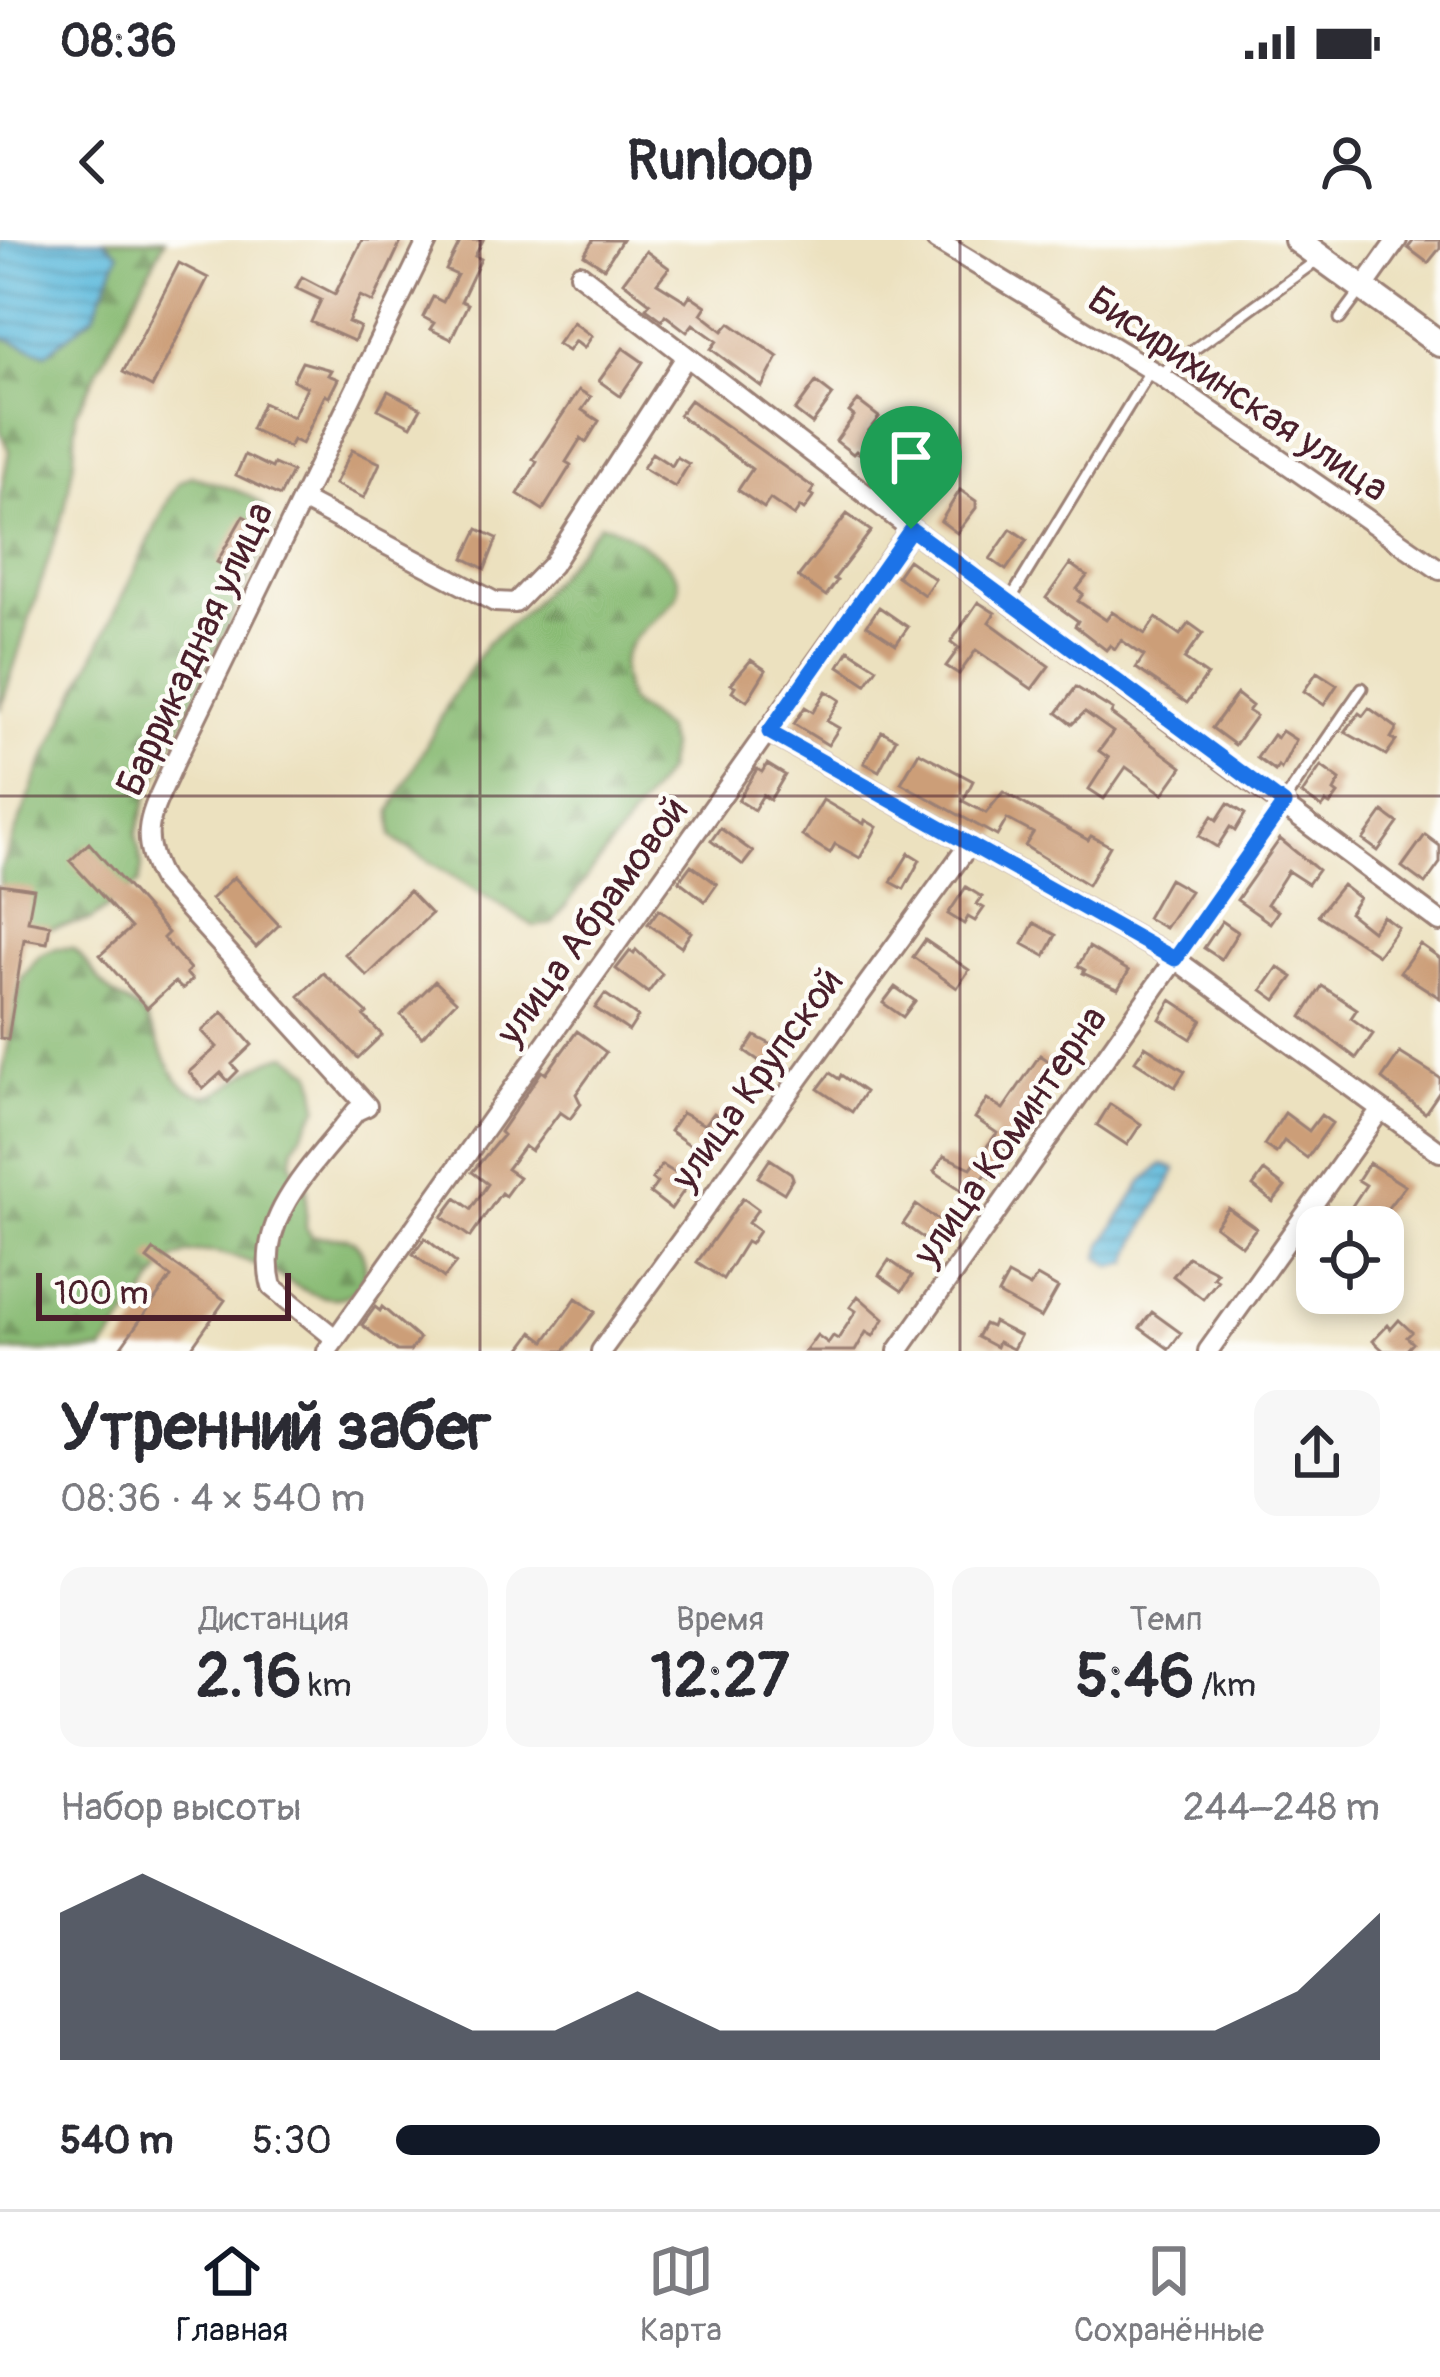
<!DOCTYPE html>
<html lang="ru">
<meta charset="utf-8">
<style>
:root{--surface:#fff;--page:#f7f7f7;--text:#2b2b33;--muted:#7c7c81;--line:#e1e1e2;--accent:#111827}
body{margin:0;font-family:Pangolin,sans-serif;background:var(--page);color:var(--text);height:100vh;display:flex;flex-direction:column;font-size:45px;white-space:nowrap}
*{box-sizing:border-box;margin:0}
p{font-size:39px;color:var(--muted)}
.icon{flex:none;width:66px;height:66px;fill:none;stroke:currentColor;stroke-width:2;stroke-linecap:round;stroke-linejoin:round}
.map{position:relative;height:1111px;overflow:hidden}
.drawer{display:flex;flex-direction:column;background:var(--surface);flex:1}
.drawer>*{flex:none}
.controls{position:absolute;left:1296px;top:966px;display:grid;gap:24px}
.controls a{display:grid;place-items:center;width:108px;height:108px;border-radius:24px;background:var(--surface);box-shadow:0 6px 18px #0003;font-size:60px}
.scale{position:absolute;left:36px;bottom:30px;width:255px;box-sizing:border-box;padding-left:12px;border:6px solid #4a1f2b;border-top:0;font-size:33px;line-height:42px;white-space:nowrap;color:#4a1f2b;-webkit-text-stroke:9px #fdfcf7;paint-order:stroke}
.pin{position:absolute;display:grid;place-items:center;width:102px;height:102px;color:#fff;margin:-123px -51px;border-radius:50% 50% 50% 0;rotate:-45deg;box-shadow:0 0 12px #0007}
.pin .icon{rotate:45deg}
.round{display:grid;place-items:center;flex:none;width:126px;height:126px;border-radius:24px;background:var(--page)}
.summary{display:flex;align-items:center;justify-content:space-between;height:204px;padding:0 60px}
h1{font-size:66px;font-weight:700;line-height:90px}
.metrics{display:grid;grid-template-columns:repeat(3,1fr);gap:18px;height:204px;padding:12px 60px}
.metrics div{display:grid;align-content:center;border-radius:24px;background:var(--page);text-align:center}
.metrics b{font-size:60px;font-weight:700}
.metrics small{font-size:33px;font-weight:400}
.metrics p{font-size:33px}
.chart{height:336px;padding:24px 60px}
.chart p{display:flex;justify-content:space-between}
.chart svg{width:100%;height:216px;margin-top:12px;fill:var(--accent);opacity:.7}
ul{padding:0 60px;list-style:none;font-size:39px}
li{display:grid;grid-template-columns:192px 144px 1fr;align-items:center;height:90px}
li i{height:30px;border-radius:15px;background:var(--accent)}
.status{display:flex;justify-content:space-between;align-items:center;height:84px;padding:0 60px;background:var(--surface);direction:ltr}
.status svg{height:33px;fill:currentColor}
header{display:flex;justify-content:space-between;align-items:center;height:156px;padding:0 60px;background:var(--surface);font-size:54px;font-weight:700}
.tabs{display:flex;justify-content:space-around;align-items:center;height:168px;border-top:3px solid var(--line);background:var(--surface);font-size:33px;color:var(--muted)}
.tabs a{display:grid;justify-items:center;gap:6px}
.tabs .selected{color:var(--accent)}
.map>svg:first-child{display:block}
.forest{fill:url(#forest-firs);stroke:#6a6d50;stroke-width:3}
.water{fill:url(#water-rules);stroke:#556d84;stroke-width:3}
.building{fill:#cc9e78}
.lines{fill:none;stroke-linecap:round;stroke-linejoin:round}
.service-casing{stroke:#9b8075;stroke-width:15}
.minor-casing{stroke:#9b8075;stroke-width:24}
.tertiary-casing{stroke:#9b8075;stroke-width:30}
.service{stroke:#fff;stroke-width:9}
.minor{stroke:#fff;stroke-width:18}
.tertiary{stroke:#fff;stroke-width:24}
.route-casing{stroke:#fff;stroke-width:24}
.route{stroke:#1a73e8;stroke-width:15}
.grid{fill:none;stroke:#4a1f2b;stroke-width:3;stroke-opacity:0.55}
.labels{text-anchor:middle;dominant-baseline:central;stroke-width:9;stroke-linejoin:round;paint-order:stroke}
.street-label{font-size:39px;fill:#4a1f2b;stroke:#fdfcf7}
</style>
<div class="status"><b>08:36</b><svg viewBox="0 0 49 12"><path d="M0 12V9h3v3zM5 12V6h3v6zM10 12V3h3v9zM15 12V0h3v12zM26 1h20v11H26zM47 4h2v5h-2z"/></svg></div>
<header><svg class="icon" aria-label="back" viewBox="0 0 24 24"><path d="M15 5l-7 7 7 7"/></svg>Runloop<svg class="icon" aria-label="person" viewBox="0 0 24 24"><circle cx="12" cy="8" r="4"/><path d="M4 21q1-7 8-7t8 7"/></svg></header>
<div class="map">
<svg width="1440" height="1111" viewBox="0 0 1440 1111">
<defs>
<pattern id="forest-firs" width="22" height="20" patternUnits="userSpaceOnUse" patternTransform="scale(3)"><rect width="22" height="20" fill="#89bb74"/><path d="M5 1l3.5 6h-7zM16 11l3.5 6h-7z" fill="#72975f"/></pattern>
<pattern id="water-rules" width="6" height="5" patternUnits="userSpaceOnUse" patternTransform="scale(3)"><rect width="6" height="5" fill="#60bbdd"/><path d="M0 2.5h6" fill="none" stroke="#5197b3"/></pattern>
</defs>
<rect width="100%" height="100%" fill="#fdfcf7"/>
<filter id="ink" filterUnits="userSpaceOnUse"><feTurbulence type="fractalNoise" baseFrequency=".00833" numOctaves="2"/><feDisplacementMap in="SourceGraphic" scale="24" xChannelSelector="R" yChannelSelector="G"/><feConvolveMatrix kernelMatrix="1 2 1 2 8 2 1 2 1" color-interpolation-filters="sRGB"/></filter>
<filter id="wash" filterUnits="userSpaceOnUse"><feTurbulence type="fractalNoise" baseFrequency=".004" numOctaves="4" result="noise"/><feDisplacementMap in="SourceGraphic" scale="48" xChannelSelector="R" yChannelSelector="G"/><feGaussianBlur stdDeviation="2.7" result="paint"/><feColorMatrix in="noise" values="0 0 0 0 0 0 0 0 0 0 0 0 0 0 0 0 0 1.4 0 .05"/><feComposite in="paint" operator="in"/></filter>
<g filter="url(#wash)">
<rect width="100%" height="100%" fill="#ece1bf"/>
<path class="forest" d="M103,0h62l-89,173 -2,46 -9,49 -65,202v-212l9,-47 -9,-20v-95l46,17 72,-100z
M192,236c27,10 80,18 81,51l-126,271 -11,37 6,31 -3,17 -48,37 -58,12 -33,-36v-25l41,-104 129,-270 9,-14z
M600,284c18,1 34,15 49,25 74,51 -11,63 -25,108 -4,12 0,33 5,45l36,28 5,17 -4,25 -114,152 -18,2 -136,-84 -6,-6 -1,-25 62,-116 34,-52 42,-35z
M57,708h15c15,13 23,29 36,42 11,11 27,15 37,28 17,23 24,75 61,77 19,1 51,-37 82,-40l25,18 6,33 -25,40 -3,17 16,25 -1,40 6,8 36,2c28,14 19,59 -12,60 -21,1 -43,-14 -60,-24 -32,-16 -83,-38 -113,-5 -8,9 -13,21 -21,30 -13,17 -28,34 -39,52h-103v-265l22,-108 17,-22z"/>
<path class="water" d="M0,0h103l16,13 -25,62 -48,39 -46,-18z
M1163,924l13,5c-14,33 -37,59 -47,94l-17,4 -13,-10 3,-12 41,-64z"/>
<g id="blocks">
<path class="building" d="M362,0h40l-29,62 -13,-6 -12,26 12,5 -6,14 -43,-19 10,-22 -25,-12 6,-11 33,17z
M461,0h22l-8,16 6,3 -20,42 7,3 -17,35 -21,-10 4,-6 -11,-6 10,-20 10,5 14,-27 -11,-5z
M593,0h29l-18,28 -20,-13z
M1414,0h26v8l-12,15 -20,-15z
M646,11l23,17 -12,15 29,18 4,-6 16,11 -5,8 22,17 7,-8 48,34 -16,30 -51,-38 6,-8 -24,-17 -6,8 -22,-17 -3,5 -16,-12 4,-5 -27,-21z
M179,23l29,15 -56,109 -29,-15z
M573,82l19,14 -8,12 -9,-7 -7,10 -11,-7z
M623,108l20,14 -23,34 -21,-15z
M302,122l29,8 -3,5 10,4 -9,18 -4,-2 -23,49 -9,-4 -4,7 -38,-18 12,-26 30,14 14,-30 -14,-7z
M816,142l17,13 -21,29 -17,-13z
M579,150l12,7 -9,13 17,11 -13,21 -5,-4 -15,24 5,3 -28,45 -25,-16 19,-32 -4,-3z
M388,151l33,17 -10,18 -33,-17z
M690,160l124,88 -4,6 4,2 -10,14 -4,-3 -6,9 -24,-17 -6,9 -26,-18 14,-21 -73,-54z
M858,161l21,16 -12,16 6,4 -13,17 -4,-3 -3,3 -17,-13 18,-25 -5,-4z
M898,206l16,12 -21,28 -16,-12z
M352,210l28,13 -16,35 -29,-14z
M652,213l20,13 5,-9 12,7 -14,23 -32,-19z
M245,215l27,13 2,-4 18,8 -12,24 -44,-21z
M960,250l16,11v7l-19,25 -16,-12z
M847,274l24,17 -37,48 3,2 -11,15 -28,-19z
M243,276l20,10 -22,48 -24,-12z
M478,289l19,9 -12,31 -21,-11z
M1011,289l16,11 -21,30 -16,-11z
M908,320l27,19 -11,16 -27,-19z
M1070,324l17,12 -10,13 6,5 -5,7 28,19 6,-8 33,22 11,-16 24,17 9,-12 14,10 -19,26 23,16 -20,28 -51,-35 8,-12 -23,-16 -6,9 -5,-4 -4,5 -31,-24 3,-5 -32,-23z
M978,362l17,11 -6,9 60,44 -17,23 -56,-39 -17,24 -13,-8 13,-18 -8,-6z
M879,367l29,20 -12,17 -29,-19z
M849,410l28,18 -11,16 -27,-18z
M751,420l15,10 -19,31 -15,-10 3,-5 -4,-2z
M1317,432l20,13 -13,20 -20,-14z
M1076,447l37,23 -2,4 71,53 -19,27 -37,-27 -22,32 -15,-10 20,-31 -10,-7 14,-19 -28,-20 -13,12 -15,-11z
M826,451l14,9 -13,21 12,7 -11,17 -34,-21 11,-17 8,5z
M1237,454l15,12 -4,5 8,5 -21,29 -23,-17z
M1369,468l28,20 -6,10 5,3 -10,14 -41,-23 14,-19 4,3z
M882,491l14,8 -17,32 -15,-8z
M1282,491l14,9 -15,29 -3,-3 -3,5 -18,-13 16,-23 4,3z
M919,512l54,29 -10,20 23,12 17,-21 85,48 3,-4 19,10 -22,39 -63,-39 8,-13 -26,-14 -10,17 -96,-53z
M767,524l18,11 -15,25 -7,-5 -9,15 -16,-10 19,-31 5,3z
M1321,526l19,14 -6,11 4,3 -8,11 -4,-2 -4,5 -20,-14z
M823,560l41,24 1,-4 12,7 -17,31 -25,-14 -5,9 -28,-17z
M1228,563l17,11 -10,17 -5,-4 -13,20 -18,-11 13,-20 5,4z
M1383,572l15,11 -20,28 -15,-11z
M720,588l33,24 -10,13 -32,-24z
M1425,595l15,11v17l-15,21 -23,-17z
M1280,599l38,31 -10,14 -20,-13 -21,33 11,7 -8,12 -33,-23z
M89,603l79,90 -5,5 27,31 -4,4 6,7 -10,9 -7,-7 -28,26 -47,-53 31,-27 -61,-67z
M909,613l11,7 -16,29 -13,-7z
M691,625l26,19 -12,17 -26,-20z
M234,637l45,48 -23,22 -45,-48z
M1169,639l21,12 -25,37 -18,-10z
M0,644l34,5 -6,32 22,4 -3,18 -23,-4 -16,100 -8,-1z
M1342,645l17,13 -10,15 23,18 11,-15 15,11 -20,28 -60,-40z
M966,647l16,10 -5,7 7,4 -9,13 -7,-4 -4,7 -16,-10z
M409,651l22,23 -64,62 -22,-22z
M659,669l32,23 -10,15 -33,-23z
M1222,681l16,11 -17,27 -17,-11z
M1034,683l22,12 -11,21 -22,-12z
M925,700l44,30 -12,18 -44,-31z
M1420,704l20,14v40l-40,-26z
M1089,707l40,24 -11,18 -35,-16 2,-3 -7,-4z
M636,710l26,24 -14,19 -32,-24 14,-18 4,3z
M1278,727l15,10 -17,23 -14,-10z
M323,733l44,40 -3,3 18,19 -24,23 -59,-62z
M435,741l21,20 -34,36 -21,-22z
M1322,746l35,23 -6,9 22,16 -17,24 -54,-41z
M895,747l20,14 -12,16 -20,-14z
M605,754l33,23 -9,14 -34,-23z
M1171,760l31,20 -11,19 -31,-20z
M223,772l29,33 -20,19 6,7 -10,10 -7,-8 -18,16 -14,-17 28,-25 -15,-16z
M577,791l29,21 -30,42 5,10 -11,15 -10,-7 -29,39 -7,-5 -17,23 12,8 -14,19 -4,-3 -31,44 -28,-20 14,-19 15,11 17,-25 -16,-12 31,-37 -3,-3 42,-61 4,3z
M755,796l29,15 -13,18 -26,-18z
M1145,806l40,25 -10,16 -40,-26z
M1400,813l40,25v13l-15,22 -43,-34z
M1040,815l10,7 -15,23 7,5 -42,69 6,4 -13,17 -7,-6 -16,22 -36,-25 10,-15 27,12 26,-35 -22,-15 12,-19 16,10z
M830,833l9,6 2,-4 24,17 -13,20 -34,-23z
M1110,864l31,20 -14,21 -30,-20z
M682,873l23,12 9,-12 16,11 -23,33 -37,-26z
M1285,873l24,18 12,-16 11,8 -25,35 -23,-17 -8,12 -12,-8z
M770,919l21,14 2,5 -9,15 -26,-16z
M1369,923l36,23 -32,41h-35l28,-42 -8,-5z
M662,925l28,17 -19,27 -21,-16 7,-10 -5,-4z
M1264,931l21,16 -12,15 -20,-16z
M743,958l15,11 -10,14 11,8 -9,13 -4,-2 -23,37 -26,-17z
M916,965l34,23 -14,19 -33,-23z
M1228,968l28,20 -14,18 -27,-20z
M425,998l31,25 -12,15 -31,-24z
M154,1010l71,50 -36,51h-71l53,-74 -24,-18z
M1188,1017l29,15 -4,5 5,3 -15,19 -30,-23z
M889,1020l23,16 -10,15 -23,-16z
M1008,1035l22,12 7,-11 21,12 -17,30 -43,-24z
M858,1056l26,23 -11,17 -7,-4 -11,19h-50l12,-16 11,8 5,-7 5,3 18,-28 -6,-4z
M576,1058l19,14 -31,39h-45l14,-19 12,9z
M375,1067l5,4 2,-4 37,32 -9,12h-13l-35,-26z
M1152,1072l29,21 -12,16 -29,-21z
M1399,1080l13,12 -5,5 6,6 -7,8h-22l-11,-10 15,-16 3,4z
M993,1082l27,14 -7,13 -15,-7 -2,5 -19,-10 7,-13 7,3z"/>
</g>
</g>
<g filter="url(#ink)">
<use href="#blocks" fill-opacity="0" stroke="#9b8075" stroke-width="3"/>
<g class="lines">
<defs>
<path id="service" d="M1340,79l23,-31
M1160,134l156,-113
M1010,360l140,-229
M1175,719l187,-271"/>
<path id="minor" d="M936,0l223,135 281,195
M580,34l331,255 529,393
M1363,48l34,-48
M302,260l193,102 20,1 37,-38 134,-208
M769,492l406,227 265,193
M336,1099l-64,-52c-19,-70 45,-125 84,-176l11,-5 -204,-225c-28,-50 -10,-69 11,-118l254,-523
M327,1111l584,-822
M601,1111l367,-505
M898,1111l277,-392
M1208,1111l173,-242"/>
<path id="tertiary" d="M1297,0l143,104"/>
</defs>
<use href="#service" class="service-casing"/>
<use href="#minor" class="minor-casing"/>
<use href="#tertiary" class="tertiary-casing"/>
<use href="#service" class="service"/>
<use href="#minor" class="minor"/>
<use href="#tertiary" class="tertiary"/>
</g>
</g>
<g class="lines" filter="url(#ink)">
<defs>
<path id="route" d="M911,289l373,275 -109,155 -406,-227z"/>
</defs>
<use href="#route" class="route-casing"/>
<use href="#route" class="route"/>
</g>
<path class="grid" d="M480,0v1111M960,0v1111M0,556h1440"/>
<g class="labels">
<g class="street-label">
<text transform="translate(1238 154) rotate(34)">Бисирихинская улица</text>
<text transform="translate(195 409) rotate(-65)">Баррикадная улица</text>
<text transform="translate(592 681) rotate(-54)">улица Абрамовой</text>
<text transform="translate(757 839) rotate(-54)">улица Крупской</text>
<text transform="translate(1010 896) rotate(-55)">улица Коминтерна</text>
</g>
</g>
</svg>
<div class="controls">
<a><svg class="icon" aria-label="locate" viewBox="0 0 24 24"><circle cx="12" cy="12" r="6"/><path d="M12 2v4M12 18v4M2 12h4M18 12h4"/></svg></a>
</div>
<div class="scale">100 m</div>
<div class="pin" style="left:911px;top:289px;background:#1e9e55"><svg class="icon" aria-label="arrive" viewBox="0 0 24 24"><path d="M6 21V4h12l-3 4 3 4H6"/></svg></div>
</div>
<section class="drawer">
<div class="summary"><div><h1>Утренний забег</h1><p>08:36 · 4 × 540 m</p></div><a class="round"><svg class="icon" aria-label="share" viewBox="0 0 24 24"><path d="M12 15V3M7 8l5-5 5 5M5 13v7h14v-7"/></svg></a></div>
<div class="metrics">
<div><p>Дистанция</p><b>2.16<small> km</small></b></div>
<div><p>Время</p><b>12:27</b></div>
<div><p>Темп</p><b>5:46<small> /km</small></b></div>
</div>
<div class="chart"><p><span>Набор высоты</span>244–248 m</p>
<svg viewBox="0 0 160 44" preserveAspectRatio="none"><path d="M0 44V14L10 6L20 14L30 22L40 30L50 38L60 38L70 30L80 38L90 38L100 38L110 38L120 38L130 38L140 38L150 30L160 14V44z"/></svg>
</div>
<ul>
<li><b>540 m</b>5:30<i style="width:100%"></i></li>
</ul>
</section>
<nav class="tabs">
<a class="selected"><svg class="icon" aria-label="home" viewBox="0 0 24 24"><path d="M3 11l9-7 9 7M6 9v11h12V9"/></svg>Главная</a>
<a><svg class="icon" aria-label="map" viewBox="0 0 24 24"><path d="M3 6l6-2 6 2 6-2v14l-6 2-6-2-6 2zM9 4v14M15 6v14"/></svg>Карта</a>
<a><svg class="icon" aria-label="saved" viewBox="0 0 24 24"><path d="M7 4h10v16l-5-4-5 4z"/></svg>Сохранённые</a>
</nav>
